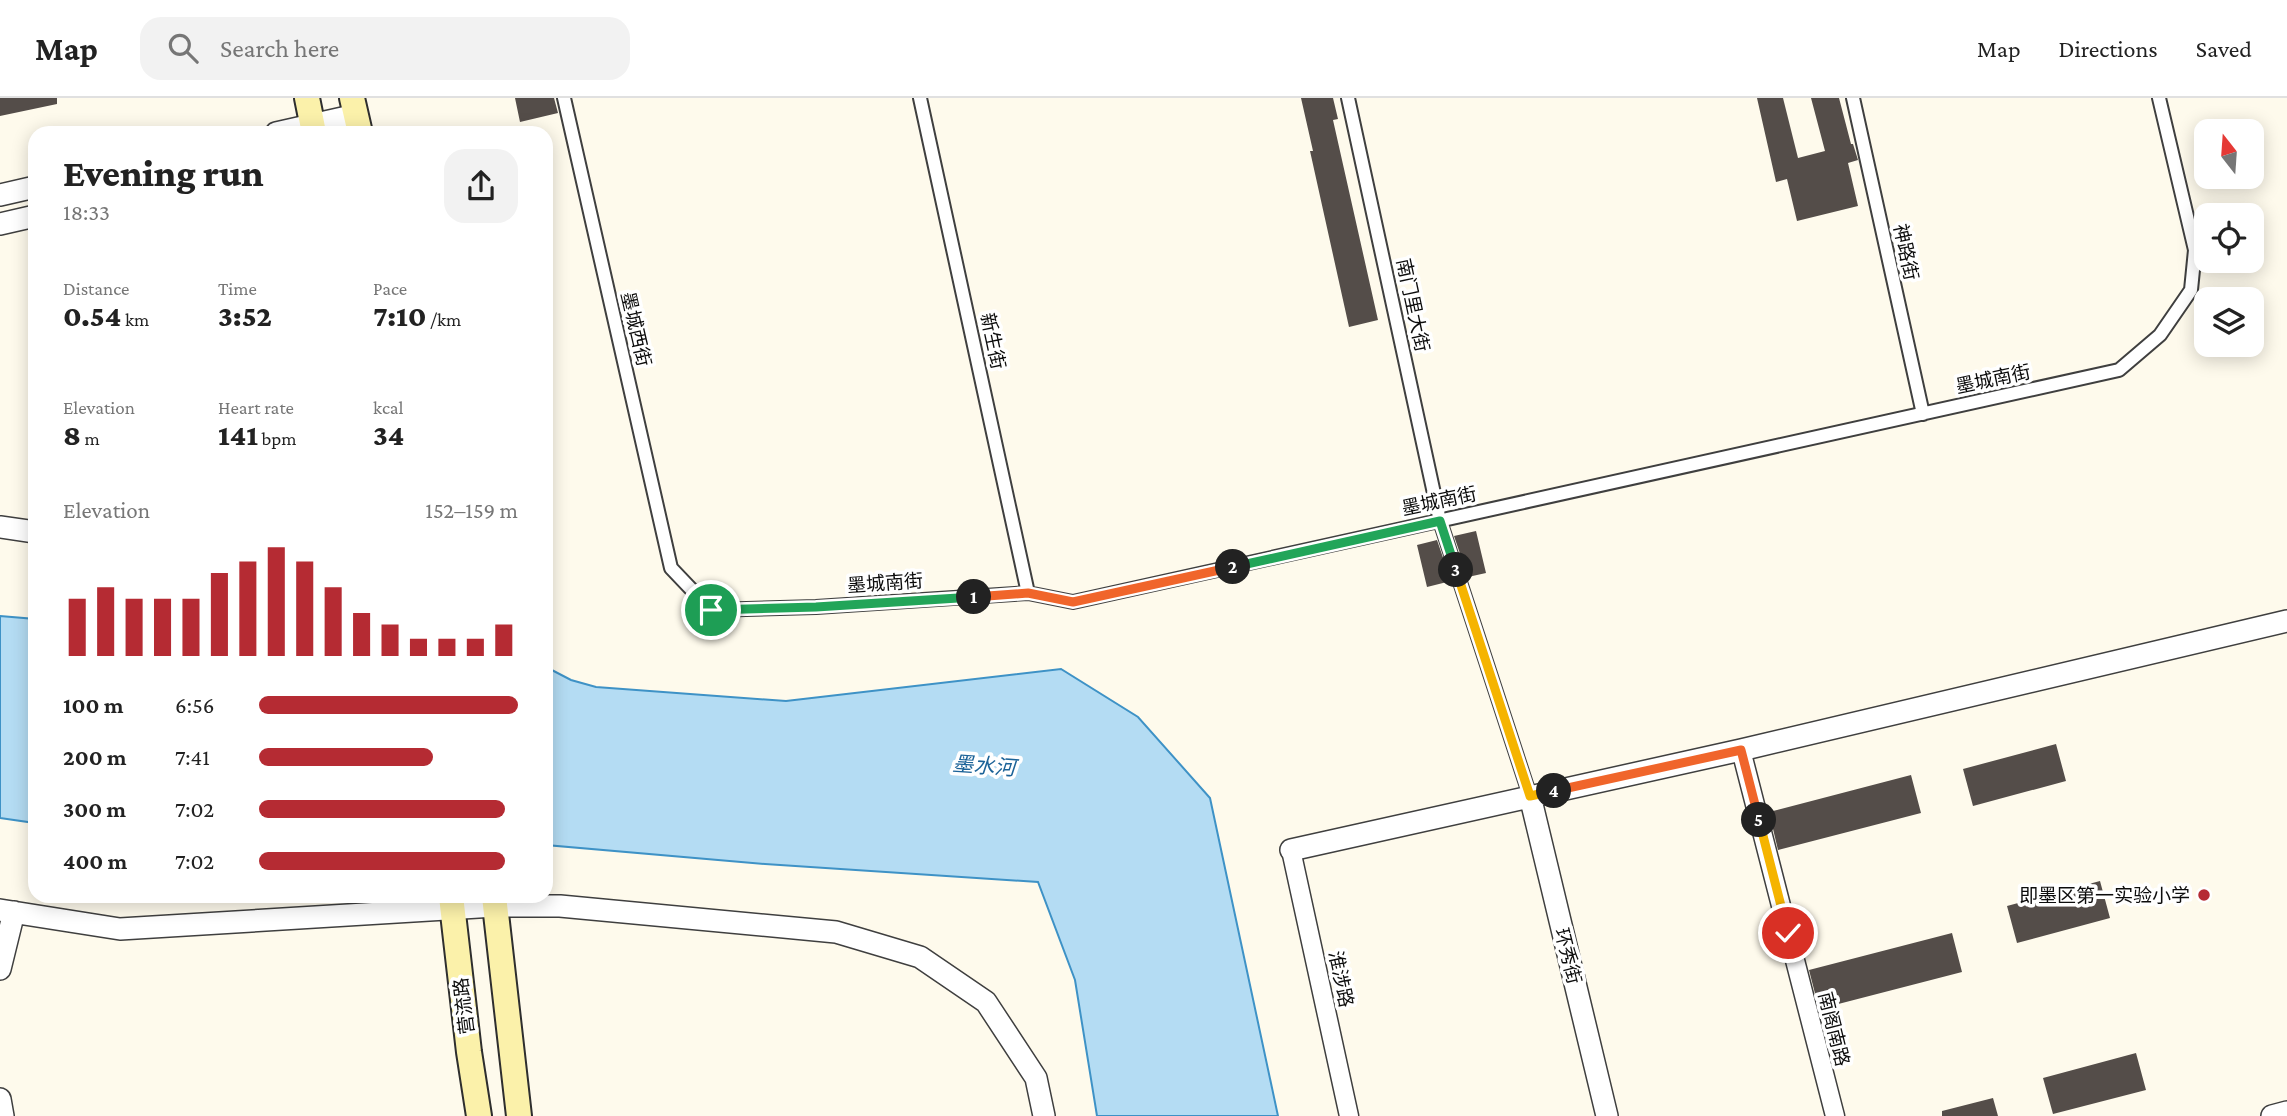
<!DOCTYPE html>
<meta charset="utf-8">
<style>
:root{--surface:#fff;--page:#f2f2f2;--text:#222;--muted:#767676;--line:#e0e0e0;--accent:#b52b33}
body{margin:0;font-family:"Crimson Pro","Noto Sans SC",serif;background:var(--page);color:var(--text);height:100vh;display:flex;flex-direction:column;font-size:26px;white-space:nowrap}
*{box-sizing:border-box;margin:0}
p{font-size:23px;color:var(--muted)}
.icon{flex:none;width:38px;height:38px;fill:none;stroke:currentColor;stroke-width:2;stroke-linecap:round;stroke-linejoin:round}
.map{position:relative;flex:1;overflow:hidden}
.side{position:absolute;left:28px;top:28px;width:525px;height:777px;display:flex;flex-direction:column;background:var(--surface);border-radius:21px;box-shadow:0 4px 18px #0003}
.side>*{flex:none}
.needle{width:46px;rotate:343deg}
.fabs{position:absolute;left:2194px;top:21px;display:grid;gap:14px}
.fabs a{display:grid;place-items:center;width:70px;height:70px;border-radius:14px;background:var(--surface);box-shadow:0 4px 18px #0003;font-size:35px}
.pin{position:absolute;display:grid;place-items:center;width:60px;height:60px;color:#fff;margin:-30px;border:4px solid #fff;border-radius:50%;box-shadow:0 2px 7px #0007}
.km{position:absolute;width:35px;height:35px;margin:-18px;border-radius:50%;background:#222;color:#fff;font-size:19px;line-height:35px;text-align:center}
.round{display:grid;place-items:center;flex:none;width:74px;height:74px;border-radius:21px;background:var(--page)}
.head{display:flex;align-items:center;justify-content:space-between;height:119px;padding:0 35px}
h1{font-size:38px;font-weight:800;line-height:52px}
.stats{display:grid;grid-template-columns:repeat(3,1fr);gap:10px;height:119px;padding:7px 35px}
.stats div{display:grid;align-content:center}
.stats b{font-size:30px;font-weight:800}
.stats small{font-size:19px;font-weight:400}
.stats p{font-size:19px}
.chart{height:196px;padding:14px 35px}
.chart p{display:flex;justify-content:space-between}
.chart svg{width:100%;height:126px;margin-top:7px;stroke:var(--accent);stroke-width:6}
ul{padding:0 35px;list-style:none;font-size:23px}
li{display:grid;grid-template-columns:112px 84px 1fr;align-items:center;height:52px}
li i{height:18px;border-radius:9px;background:var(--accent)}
header{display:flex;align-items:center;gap:42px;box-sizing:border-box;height:98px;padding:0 35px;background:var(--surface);border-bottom:2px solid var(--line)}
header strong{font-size:33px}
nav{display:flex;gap:38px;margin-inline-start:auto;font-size:24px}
.search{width:490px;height:63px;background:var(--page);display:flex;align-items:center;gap:18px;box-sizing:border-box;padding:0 24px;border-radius:21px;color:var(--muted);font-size:26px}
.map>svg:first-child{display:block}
.water{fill:#b4dcf3;stroke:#3e92c6;stroke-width:2}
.building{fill:#544d49}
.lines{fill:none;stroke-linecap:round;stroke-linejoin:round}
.pedestrian-casing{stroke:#3f3f3f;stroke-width:16}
.minor-casing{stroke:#3f3f3f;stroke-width:21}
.tertiary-casing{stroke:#3f3f3f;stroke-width:24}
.secondary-casing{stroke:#2e2e2e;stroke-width:28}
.pedestrian{stroke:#fff;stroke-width:12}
.minor{stroke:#fff;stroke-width:18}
.tertiary{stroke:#fff;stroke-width:21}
.secondary{stroke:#fbf1aa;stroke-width:24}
.split-1-casing{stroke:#fff;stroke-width:14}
.split-2-casing{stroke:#fff;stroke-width:14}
.split-3-casing{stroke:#fff;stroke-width:14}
.split-4-casing{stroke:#fff;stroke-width:14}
.split-5-casing{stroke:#fff;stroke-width:14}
.split-6-casing{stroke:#fff;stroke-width:14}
.split-1{stroke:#22a559;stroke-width:9}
.split-2{stroke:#f0652b;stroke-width:9}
.split-3{stroke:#22a559;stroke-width:9}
.split-4{stroke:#f5b400;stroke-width:9}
.split-5{stroke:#f0652b;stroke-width:9}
.split-6{stroke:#f5b400;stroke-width:9}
.poi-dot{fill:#b52b33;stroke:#fff;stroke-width:2.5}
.labels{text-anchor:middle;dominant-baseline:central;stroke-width:7;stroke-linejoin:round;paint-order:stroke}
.street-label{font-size:19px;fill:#0c0c0c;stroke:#fff}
.poi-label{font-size:19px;fill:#0c0c0c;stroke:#fff;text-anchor:end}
.water-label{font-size:21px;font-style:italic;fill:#1c6398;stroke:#fff}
</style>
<header>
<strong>Map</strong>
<div class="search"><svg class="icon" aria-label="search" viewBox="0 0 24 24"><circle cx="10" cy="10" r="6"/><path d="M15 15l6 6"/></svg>Search here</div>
<nav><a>Map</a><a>Directions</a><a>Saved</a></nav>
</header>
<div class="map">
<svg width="2287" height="1018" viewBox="0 0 2287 1018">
<rect width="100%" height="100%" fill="#fefaec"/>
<path class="water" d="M0,518l35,3v204l-35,-5z
M546,569l25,13 25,7 190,14 275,-32 77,48 72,81 68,318h-181l-22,-136 -37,-98 -273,-18 -219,-19z"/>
<path class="building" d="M0,0h57v6l-57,12z
M515,0h39l4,15 -38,9z
M1301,0h32l5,21 -5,1 45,200 -29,7 -39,-176h3z
M1757,0h26l15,60 27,-7 -14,-53h28l12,46h2l5,16 -10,3 10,43 -61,15 -10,-42 -11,3z
M1476,433l10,42 -18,4 -14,-41z
M1437,442l14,41 -24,6 -10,-42z
M2056,646l10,37 -93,25 -10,-37z
M1911,677l10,38 -143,37 -9,-38z
M2100,783l10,37 -93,25 -10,-37z
M1952,835l10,39 -143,37 -10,-39z
M2136,955l10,37 -93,24 -10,-36z
M1993,1000l5,18h-56v-5z"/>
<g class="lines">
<defs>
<path id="pedestrian" d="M564,0l107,470 40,42 105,-3 212,-14 45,9 1046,-232 41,-35 31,-45 4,-40 -36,-152
M920,0l108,495
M1348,0l92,423 90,275
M1853,0l70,316"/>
<path id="minor" d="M1741,652l94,366
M1291,752l58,266"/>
<path id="tertiary" d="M276,35l80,-18
M0,97l35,-8
M0,126l35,-8
M0,429l35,5
M1530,698l77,320
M1291,752l450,-100 546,-129
M0,812l120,19 375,-23h65l276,26 84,25 66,45 50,76 8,38
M0,871l14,-57
M0,1001l3,17
M2272,1018l15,-4"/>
<path id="secondary" d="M307,0l7,35
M352,0l8,35
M451,798l18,156 10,64
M494,798l25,220"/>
</defs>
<use href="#pedestrian" class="pedestrian-casing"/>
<use href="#minor" class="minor-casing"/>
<use href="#tertiary" class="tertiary-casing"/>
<use href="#secondary" class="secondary-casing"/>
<use href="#pedestrian" class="pedestrian"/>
<use href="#minor" class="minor"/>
<use href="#tertiary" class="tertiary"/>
<use href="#secondary" class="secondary"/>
</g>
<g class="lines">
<defs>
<path id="split-1" d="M711,512l105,-3 158,-10"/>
<path id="split-2" d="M974,499l54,-4 45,9 160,-35"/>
<path id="split-3" d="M1233,469l207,-46 16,49"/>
<path id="split-4" d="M1456,472l74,226 24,-5"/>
<path id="split-5" d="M1554,693l187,-41 18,70"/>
<path id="split-6" d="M1759,722l29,113"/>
</defs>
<use href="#split-1" class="split-1-casing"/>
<use href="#split-2" class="split-2-casing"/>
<use href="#split-3" class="split-3-casing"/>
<use href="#split-4" class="split-4-casing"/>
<use href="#split-5" class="split-5-casing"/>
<use href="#split-6" class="split-6-casing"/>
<use href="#split-1" class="split-1"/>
<use href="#split-2" class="split-2"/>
<use href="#split-3" class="split-3"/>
<use href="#split-4" class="split-4"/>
<use href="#split-5" class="split-5"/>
<use href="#split-6" class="split-6"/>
</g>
<circle class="poi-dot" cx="2204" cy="797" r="7"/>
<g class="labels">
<g class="street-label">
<text transform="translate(1906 154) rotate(78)">神路街</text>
<text transform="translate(1413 207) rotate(78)">南门里大街</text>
<text transform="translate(636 231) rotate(77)">墨城西街</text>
<text transform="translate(993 243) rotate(78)">新生街</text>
<text transform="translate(1993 281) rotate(-12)">墨城南街</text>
<text transform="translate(1439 403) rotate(-12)">墨城南街</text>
<text transform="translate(885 485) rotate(-4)">墨城南街</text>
<text transform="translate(1568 858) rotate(76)">环秀街</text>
<text transform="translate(1341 881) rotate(78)">淮涉路</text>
<text transform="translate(464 908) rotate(-97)">营流路</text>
<text transform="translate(1834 931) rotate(76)">南阁南路</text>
</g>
<g class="poi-label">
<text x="2190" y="797">即墨区第一实验小学</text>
</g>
<g class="water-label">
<text transform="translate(984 668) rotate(4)">墨水河</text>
</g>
</g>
</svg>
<div class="fabs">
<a><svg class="needle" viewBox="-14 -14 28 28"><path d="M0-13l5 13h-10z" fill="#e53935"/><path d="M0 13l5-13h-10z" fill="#767676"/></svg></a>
<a><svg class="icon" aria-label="locate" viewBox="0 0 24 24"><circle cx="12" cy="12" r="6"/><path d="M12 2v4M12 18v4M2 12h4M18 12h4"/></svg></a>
<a><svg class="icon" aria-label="layers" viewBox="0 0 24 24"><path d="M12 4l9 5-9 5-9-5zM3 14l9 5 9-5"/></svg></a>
</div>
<div class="pin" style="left:711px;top:512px;background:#1e9e55"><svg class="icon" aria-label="arrive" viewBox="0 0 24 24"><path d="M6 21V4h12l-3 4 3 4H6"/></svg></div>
<div class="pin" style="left:1788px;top:835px;background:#d93025"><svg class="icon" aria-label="check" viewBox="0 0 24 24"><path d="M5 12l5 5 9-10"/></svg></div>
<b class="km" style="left:974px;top:499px">1</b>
<b class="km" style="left:1233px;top:469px">2</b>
<b class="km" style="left:1456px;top:472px">3</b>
<b class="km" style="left:1554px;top:693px">4</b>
<b class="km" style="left:1759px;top:722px">5</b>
<section class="side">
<div class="head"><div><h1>Evening run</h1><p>18:33</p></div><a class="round"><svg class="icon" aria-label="share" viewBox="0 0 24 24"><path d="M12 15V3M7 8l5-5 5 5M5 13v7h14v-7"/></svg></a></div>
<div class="stats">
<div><p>Distance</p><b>0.54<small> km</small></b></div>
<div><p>Time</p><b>3:52</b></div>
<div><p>Pace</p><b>7:10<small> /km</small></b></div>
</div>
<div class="stats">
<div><p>Elevation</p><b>8<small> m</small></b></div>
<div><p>Heart rate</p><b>141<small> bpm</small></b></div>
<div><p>kcal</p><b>34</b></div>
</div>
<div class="chart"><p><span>Elevation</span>152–159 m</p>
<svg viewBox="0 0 160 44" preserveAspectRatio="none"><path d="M5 44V24M15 44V20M25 44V24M35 44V24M45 44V24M55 44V15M65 44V11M75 44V6M85 44V11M95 44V20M105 44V29M115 44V33M125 44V38M135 44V38M145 44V38M155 44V33"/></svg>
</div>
<ul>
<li><b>100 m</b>6:56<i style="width:100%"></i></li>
<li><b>200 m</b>7:41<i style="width:67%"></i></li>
<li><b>300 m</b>7:02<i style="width:95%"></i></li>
<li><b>400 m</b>7:02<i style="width:95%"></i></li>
</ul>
</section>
</div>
